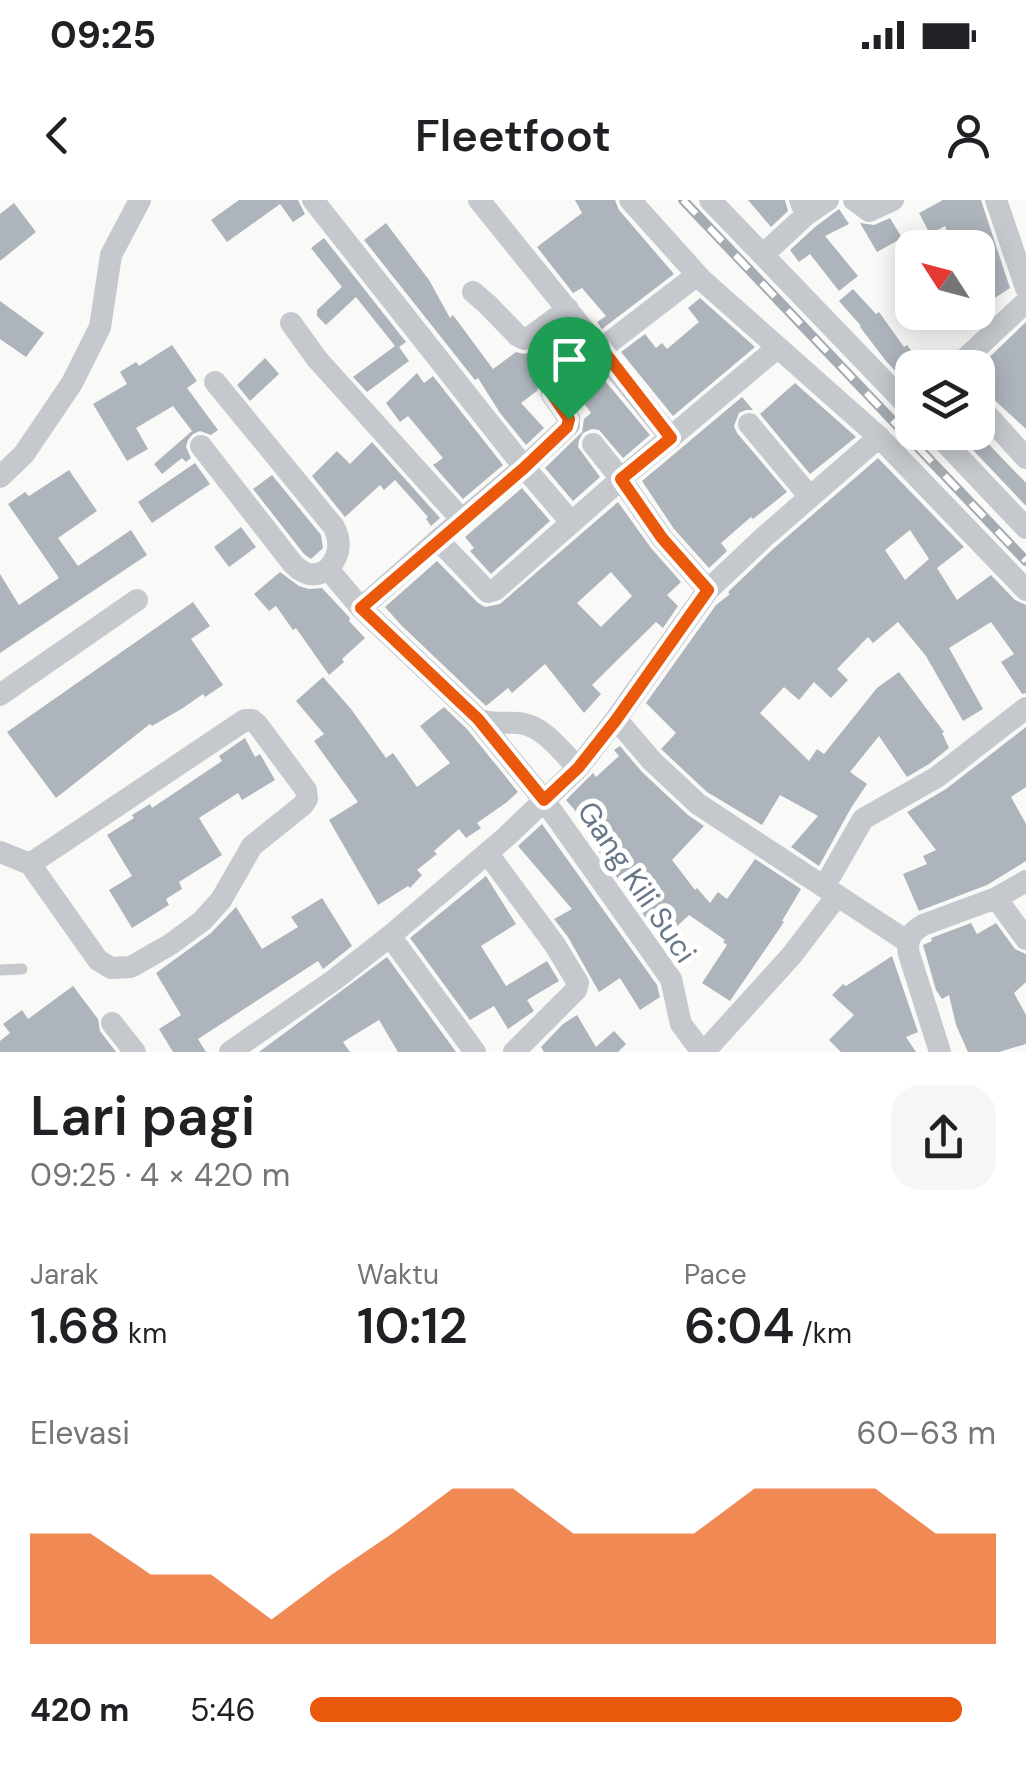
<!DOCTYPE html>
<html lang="id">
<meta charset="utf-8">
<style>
:root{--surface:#fff;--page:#f6f6f6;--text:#202124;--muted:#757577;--accent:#ea580c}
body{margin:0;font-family:"DM Sans",sans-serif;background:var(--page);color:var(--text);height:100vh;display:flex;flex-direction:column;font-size:38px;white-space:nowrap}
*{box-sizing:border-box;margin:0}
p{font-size:32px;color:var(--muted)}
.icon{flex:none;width:55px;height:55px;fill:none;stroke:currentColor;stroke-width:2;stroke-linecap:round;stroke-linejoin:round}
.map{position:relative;height:852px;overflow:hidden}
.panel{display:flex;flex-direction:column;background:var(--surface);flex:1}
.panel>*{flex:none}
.needle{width:65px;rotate:306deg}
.tools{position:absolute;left:895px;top:30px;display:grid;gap:20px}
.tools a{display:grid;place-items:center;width:100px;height:100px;border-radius:20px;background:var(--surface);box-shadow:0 5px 25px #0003;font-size:50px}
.pin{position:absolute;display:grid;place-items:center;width:85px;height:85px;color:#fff;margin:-102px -42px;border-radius:50% 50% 50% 0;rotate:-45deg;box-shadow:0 0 10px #0007}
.pin .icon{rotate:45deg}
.round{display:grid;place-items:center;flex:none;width:105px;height:105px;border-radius:30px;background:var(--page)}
.head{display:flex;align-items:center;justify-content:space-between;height:170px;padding:0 30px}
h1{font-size:55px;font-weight:600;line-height:75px}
.figures{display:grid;grid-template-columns:repeat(3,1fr);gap:15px;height:170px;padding:10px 30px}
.figures div{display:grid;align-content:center}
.figures b{font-size:50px;font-weight:600}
.figures small{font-size:28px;font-weight:400}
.figures p{font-size:28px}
.chart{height:280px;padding:20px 30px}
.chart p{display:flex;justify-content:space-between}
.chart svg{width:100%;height:180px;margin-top:10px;fill:var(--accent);opacity:.7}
ul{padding:0 30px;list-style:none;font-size:32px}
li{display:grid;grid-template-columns:160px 120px 1fr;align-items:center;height:75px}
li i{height:25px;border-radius:12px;background:var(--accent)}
.status{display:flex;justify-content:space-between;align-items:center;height:70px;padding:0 50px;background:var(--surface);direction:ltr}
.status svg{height:28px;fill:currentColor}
header{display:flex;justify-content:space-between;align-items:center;height:130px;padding:0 30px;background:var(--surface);font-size:45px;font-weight:600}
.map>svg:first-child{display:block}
.building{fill:#adb4bb;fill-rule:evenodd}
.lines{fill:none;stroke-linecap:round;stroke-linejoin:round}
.service{stroke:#c5c8cd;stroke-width:11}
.minor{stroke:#c5c8cd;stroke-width:22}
.rail-casing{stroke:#a5abb2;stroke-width:10}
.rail{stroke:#fff;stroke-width:6;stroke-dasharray:19;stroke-linecap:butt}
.route-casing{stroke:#fff;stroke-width:20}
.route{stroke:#ea580c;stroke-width:12}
.labels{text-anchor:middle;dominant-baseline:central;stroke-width:10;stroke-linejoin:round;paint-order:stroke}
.street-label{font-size:30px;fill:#687789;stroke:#fff}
</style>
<div class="status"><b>09:25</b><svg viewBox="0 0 49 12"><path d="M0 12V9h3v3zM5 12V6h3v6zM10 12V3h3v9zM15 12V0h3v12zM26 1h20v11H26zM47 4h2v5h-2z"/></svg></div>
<header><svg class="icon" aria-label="back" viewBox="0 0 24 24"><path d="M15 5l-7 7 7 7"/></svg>Fleetfoot<svg class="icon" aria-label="person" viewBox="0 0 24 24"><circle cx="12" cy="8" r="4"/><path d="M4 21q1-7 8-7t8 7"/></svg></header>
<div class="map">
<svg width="1026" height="852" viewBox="0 0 1026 852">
<rect width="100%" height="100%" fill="#f9faf7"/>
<path class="building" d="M239,0h59l7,14 -12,8 -13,-18 -53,38 -16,-22z
M575,0h40l4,10 55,64 -72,55 -5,-7 9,-6 -24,-28 -9,5 -36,-46 45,-34z
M748,0h37l3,11 -17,16z
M943,0h38l29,88 -32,21v-61h-23l-10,-22 -15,8 -11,-21z
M14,3l22,29 -36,29v-47z
M839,9l10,15 -24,12 33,40 -19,15 -29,-37 -11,8 -9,-12 25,-23z
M890,18l12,20 -25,14 -17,-29 14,2z
M386,23l43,57 21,38 3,-3 40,54 23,-17 8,2 7,-2 5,8 35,-22 8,9 -36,28 -3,4 -3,12 -16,12 23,25 -18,17 -26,-32 -22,-35 -3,2 -111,-140z
M324,38l82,104 -7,5 10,14 -42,31 -14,-15 42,-31 -39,-49 -30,28 -9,-9v-6l25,-23 -31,-39z
M853,89l23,25 3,-2 25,35 3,-2 18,23h-13v21l-26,-28 -26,-34 1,-1 -22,-25z
M700,98l55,49 -82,69 -52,-64 24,-18 11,14 6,-5 5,6 32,-27 -11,-14z
M0,101l44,32 -18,24 -26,-18z
M1026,122v107l-38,-35 -10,-4v-22z
M172,145l25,36 -10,7 31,42 -7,5 -11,-4 -7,3 -5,6 -2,7 5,11 -5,4 -4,-4 -20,16 -8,-10 38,-33 -19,-25 -37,22 12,21 -21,12 -34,-57 34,-20 -7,-12 16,-10 3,4z
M265,158l14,16 -29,27 -13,-16z
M597,171l53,64 -27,23 -24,-28 -7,-1 -9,4 -4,7 -1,7 22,30 -27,24 -28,-33 37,-36 2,-13 7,-6 -17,-24z
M417,173l7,10 9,-7 70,89 -40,34 -30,-34 10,-7 -35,-42 -8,6 -14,-19z
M795,183l61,54 -46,37 -50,-60z
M742,197l11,13h-7l-7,3 -5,13 3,7 50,59 -34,27 -2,-2 -30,26 6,8 -18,17 -35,-39 -32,-48z
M956,232h21l49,51v23z
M372,242l68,76 -9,8 -5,-7 2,-2 -33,-37 -11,10 -4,-5 -35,32 -33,-41 25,-25 13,13z
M878,258l86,89 -27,21 20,32 34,-25 24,25 11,5v88l-4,1 -21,-32 13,-8 -23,-32 -42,26 34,61 -20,12 -37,-65 -28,-34 -25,21 -5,-6 -31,32 11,11 -17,18 -17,-16 -15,18 -15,-13 -24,26 49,48 8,-12 7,5 53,-66 22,-16 45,60 -2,1 7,15 -20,16 -22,13 -28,-41 -29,36 17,12 -16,24 -32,58 -28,-19 27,-31 -38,-21 -18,30 -55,-33 -46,-43 15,-16 -30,-30 70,-98 14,-11 -2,-2 45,-43zM910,330l19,29 -24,21 -20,-30z
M195,263l15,21 -58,39 -14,-21z
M69,270l28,41 -39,27 20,28 53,-36 16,25 -147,98v-79l19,31 40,-27 -51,-74 17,-12 4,4z
M272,275l49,60 2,13 -12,11 -7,-5 -51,-65z
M522,288l28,33 -59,53 -21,-23 4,-3 -9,-11z
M618,302l33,46 30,34 -14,13 11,11 -15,22 -7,-6 -64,63 9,9 -17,19 -39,-49 -33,29 -4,-5 -22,18 -85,-81 -16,-18 52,-46 41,42 7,4 15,-3zM611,372l21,24 -31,31 -24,-24z
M241,327l15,20 -27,20 -15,-20z
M280,372l19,14 10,3 13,-1 28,30 -1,3 16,17 -23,21 2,3 -15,13 -33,-47 -3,2 -17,-24 -7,5 -15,-17z
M193,402l17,24 -19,13 32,46 -18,12 -2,-3 -20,14 -31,18 -2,-2 -94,74 -49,-66z
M323,477l28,32 35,49 7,-5 24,34 33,-24 -30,-37 24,-19 23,22 51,63 -11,10 -30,21 4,5 -15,10 -7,-9 -25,22 3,3 -20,16 5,5 -12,13 -2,-2 -30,19 -49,-85 29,-18 -44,-61 10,-7 -28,-33z
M1026,527v60l-15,10 15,27v37l-39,24 -68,26 -16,-37 24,-10 -4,-8 13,-6 -29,-38 39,-23z
M245,538l10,19 5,-3 15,26 -33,20 -4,-7 -39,25 23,37 -43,27 3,7 -16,10 3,6 -37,23 -23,-38 23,-14 -25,-41 27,-17 -2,-3 18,-11 2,4 70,-47 -3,-5z
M620,546l22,26 46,43 16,11 -32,34 23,30 2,-2 13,15 8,-11 9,7 28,-40 46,30 -19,32 2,1 -54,79 -28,-18 25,-38 -4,-3 2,-2 -36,-25 -23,22 6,7 -5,4 -75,-106 5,-4 -6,-9 -25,-29 27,-27 3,4 23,-21 -5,-6z
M542,624l115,161 3,12 -20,13 -20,-32 -21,14 -31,-55 -14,-18 18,-10 -54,-63z
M486,676l30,48 -35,22 25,40 41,-25 12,20 -32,19 7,11 -26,18 -14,-23 -24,14 -60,-82z
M322,698l30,48 -29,23 -5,-8 -120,78 8,13h-33l-14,-23 22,-14 -25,-42 55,-40 25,-26 26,42 36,-22 -7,-10z
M971,723l6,11 19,-11 19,26 11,5v28l-12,11 12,22v29l-27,8h-31l-12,-27 -7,-30 -7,4 -6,-9 -13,-45 9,-4 -1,-3z
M892,756l26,76 -12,5 10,15h-75l-12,-12 25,-25 -22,-20 11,-11 3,2z
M387,757l69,95h-58l-19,-32 -36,22 7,10h-91z
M73,786l25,33 2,12 16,21h-116v-11l10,-8 -7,-9 19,-14 6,9z
M577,815l19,32 18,-16 12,13 -8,8h-74l-3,-5 22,-23z"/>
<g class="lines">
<path class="service" d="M0,770l22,-1"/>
<path class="minor" d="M313,0l211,267 -86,73 50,52 7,-2 126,-111 -28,-35
M479,0l192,238
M630,0l72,80 177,157 147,153
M710,0l202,210
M854,0l15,11 24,-11
M996,0l30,88
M806,15l22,-15
M764,54l42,-39 -6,-15
M473,92l14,12 31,32 6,3 6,-2 38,-28
M291,123l26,36 145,161
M955,168l71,-66
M215,182l119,145c8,16 5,30 -6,42
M978,205l48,53
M749,224l61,73
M935,232l91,96
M201,246l92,118c11,11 22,14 35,5l33,39 117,111 66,81 127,179 10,45 21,28
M0,277l24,-23 48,-71 28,-56 11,-72 29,-55
M571,322l-47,-55 45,-42v-6l-17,-25 1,-8 144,-111
M708,390l-46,-52 -41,-59 150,-126
M361,408l77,-68
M0,495l137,-95
M478,519c14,6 25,3 41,4 25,3 42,28 59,45
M616,519l36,42 46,43 210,138
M0,652l30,12 68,96 13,8 20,-1 40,-23 31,-23 19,-21 31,-54 51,-41 4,-6 -1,-9 -49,-66 -5,-4h-7l-215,144
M488,654l67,91 23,38 -2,7 -62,62
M824,687l39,-68 74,-42 89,-69
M996,698l30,41
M390,736l85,116
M112,823l23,29
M230,852l104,-72 56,-44 117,-100 71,-68 38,-49 92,-129 55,-52 116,-101
M704,852l88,-97 45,-59
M940,852l-31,-98c-3,-14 2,-22 14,-29l73,-27 30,-17"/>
<defs>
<path id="rail" d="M683,0l343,361"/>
</defs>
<use href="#rail" class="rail-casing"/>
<use href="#rail" class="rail"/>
</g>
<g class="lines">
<defs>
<path id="route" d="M602,149l69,89 -50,41 41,59 46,52 -92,130 -38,48 -34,32 -66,-81 -117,-111 163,-140 43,-41 2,-8 -17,-25 3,-10z"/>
</defs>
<use href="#route" class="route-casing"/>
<use href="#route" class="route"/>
</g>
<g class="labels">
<g class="street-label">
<text transform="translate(637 682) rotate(56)">Gang Kili Suci</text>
</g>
</g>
</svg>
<div class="tools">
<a><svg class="needle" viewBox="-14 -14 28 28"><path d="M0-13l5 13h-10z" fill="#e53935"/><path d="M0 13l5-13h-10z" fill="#757577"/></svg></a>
<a><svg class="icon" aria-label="layers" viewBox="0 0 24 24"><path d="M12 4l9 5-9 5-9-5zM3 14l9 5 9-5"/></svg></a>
</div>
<div class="pin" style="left:569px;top:219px;background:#1e9e55"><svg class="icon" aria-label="arrive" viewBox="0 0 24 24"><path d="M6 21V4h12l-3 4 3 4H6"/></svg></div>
</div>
<section class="panel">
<div class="head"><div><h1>Lari pagi</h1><p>09:25 · 4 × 420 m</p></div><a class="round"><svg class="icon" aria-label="share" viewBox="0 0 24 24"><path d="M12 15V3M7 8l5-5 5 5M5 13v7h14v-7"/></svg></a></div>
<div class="figures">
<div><p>Jarak</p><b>1.68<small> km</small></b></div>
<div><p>Waktu</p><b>10:12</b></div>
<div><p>Pace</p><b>6:04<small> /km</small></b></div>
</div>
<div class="chart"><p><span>Elevasi</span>60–63 m</p>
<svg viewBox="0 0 160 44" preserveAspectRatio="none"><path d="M0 44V17L10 17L20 27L30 27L40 38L50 27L60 17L70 6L80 6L90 17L100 17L110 17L120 6L130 6L140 6L150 17L160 17V44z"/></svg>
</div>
<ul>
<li><b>420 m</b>5:46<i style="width:95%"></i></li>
</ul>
</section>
